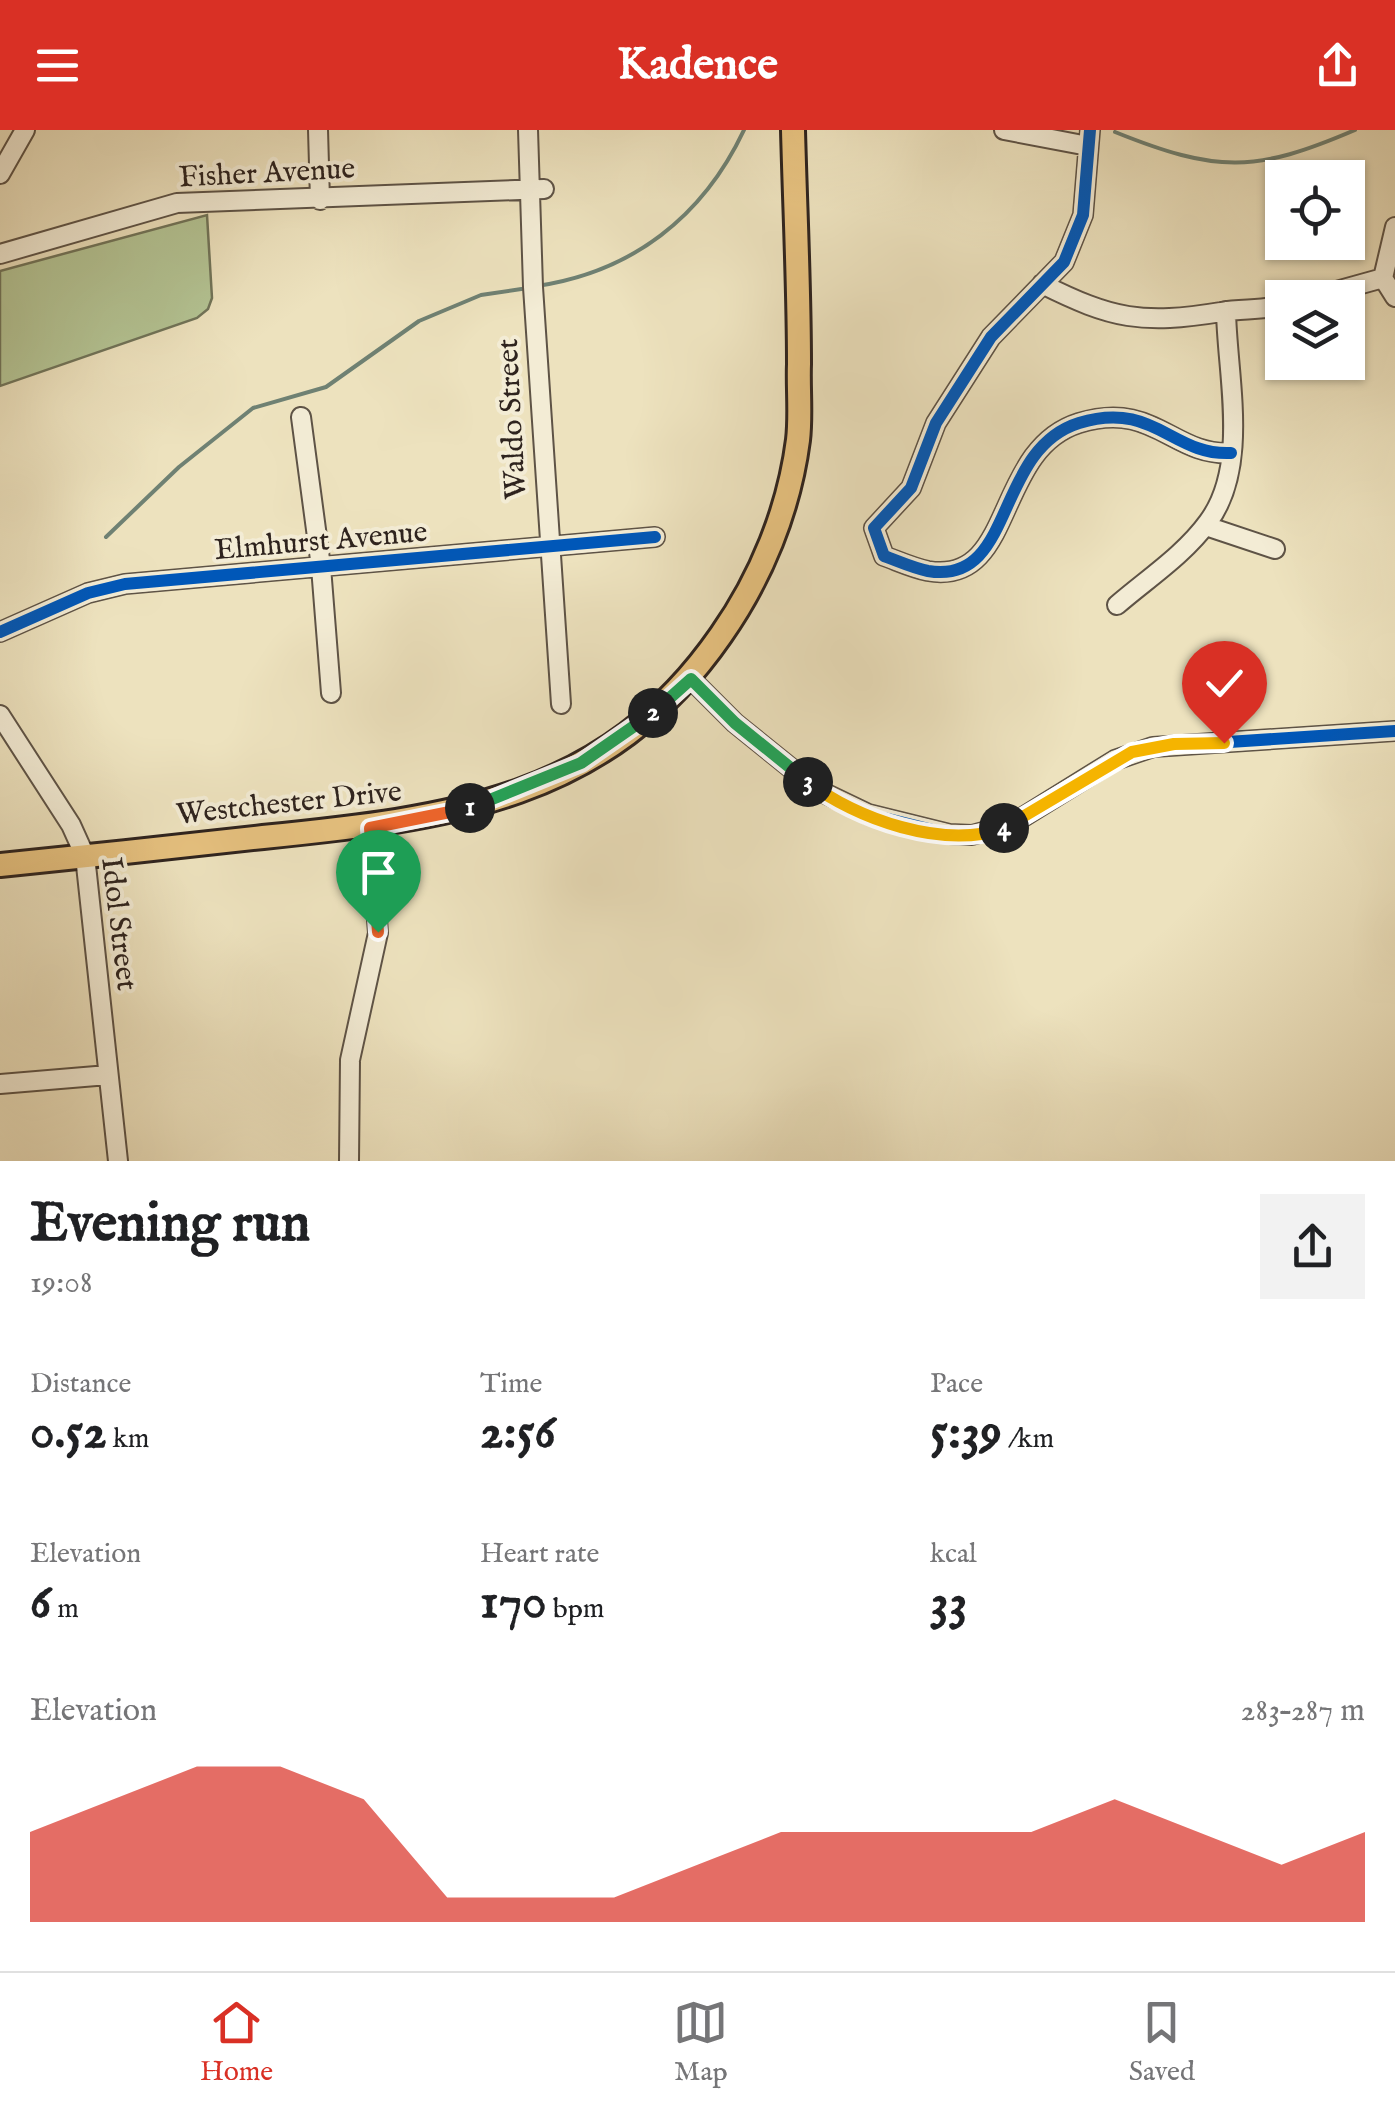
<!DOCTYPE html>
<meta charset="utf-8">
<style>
:root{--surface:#fff;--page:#f2f2f2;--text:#202124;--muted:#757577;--line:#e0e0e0;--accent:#d93025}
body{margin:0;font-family:"IM FELL English",serif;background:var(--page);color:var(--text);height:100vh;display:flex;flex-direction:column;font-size:38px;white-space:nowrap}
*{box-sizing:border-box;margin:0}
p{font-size:32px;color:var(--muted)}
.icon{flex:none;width:55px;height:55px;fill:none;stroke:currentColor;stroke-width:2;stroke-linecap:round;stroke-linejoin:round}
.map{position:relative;height:1031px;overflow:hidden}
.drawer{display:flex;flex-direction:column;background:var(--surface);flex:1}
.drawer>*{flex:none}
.fabs{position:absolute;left:1265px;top:30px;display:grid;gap:20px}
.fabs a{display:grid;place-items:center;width:100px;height:100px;border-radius:0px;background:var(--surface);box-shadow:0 2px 8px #0004;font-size:50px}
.pin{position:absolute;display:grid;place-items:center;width:85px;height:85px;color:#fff;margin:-102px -42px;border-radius:50% 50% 50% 0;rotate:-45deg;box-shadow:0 0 10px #0007}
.pin .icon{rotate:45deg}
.km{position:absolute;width:50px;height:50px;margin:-25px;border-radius:50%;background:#222;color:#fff;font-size:28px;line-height:50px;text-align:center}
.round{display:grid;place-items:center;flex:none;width:105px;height:105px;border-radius:0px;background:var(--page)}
.head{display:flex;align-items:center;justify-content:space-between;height:170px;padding:0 30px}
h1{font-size:55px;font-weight:800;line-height:75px}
.figures{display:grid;grid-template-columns:repeat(3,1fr);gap:15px;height:170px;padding:10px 30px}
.figures div{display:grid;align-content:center}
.figures b{font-size:50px;font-weight:800}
.figures small{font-size:28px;font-weight:400}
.figures p{font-size:28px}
.chart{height:280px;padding:20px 30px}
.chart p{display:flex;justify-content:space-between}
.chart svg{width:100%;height:180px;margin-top:10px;fill:var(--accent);opacity:.7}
header{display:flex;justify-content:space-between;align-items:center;height:130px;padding:0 30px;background:var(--accent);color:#fff;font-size:45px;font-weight:800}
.menu{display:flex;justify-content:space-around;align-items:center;height:140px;border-top:2px solid var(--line);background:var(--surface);font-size:28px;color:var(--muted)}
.menu a{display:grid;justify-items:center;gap:5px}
.menu .active{color:var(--accent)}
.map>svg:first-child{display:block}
.green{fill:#b4c494;stroke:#717459;stroke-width:2.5}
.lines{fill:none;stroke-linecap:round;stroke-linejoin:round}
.stream{stroke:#6f8173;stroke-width:4}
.minor-casing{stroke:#5e5346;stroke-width:22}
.major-casing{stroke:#2e231e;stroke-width:28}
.minor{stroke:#f3ecd5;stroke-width:18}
.major{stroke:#e6c17f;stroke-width:22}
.cycleway-casing{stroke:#f3ecd5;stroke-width:19}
.cycleway{stroke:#0057b8;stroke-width:12}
.split-1-casing{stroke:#fff;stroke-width:20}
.split-2-casing{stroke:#fff;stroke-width:20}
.split-3-casing{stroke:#fff;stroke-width:20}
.split-4-casing{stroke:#fff;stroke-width:20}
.split-5-casing{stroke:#fff;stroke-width:20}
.split-1{stroke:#f0652b;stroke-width:12}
.split-2{stroke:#22a559;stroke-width:12}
.split-3{stroke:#22a559;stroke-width:12}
.split-4{stroke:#f5b400;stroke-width:12}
.split-5{stroke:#f5b400;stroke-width:12}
.labels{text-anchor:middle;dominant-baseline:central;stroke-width:8;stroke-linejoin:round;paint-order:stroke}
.street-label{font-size:30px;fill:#2e231e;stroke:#f3ecd5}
</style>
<header><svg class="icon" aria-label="menu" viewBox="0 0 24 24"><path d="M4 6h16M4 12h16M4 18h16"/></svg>Kadence<svg class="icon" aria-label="share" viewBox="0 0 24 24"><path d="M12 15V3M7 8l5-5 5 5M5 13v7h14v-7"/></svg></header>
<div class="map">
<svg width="1395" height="1031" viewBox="0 0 1395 1031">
<rect width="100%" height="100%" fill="#ede2be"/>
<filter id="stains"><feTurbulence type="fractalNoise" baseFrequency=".002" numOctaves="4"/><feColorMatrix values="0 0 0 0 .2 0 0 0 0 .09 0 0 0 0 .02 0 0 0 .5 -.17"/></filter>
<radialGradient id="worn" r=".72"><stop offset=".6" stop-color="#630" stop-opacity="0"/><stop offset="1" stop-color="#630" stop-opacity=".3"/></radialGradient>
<path class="green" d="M207,85l5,83 -4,11 -11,9 -197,68v-115z"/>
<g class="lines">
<path class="stream" d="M1115,2c102,41 140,41 240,-2
M537,156c95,-14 166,-69 207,-156
M106,407l73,-70 74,-59 73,-21 93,-66 62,-26 47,-7"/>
<defs>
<path id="minor" d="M318,0l2,70
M528,0l5,157 28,417
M1004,0l84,16
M1090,0l-7,85 -19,47 -73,75 -55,86 -25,65 -37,40 10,28c14,5 29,12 44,15 88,15 65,-121 151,-148 75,-23 93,33 152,30
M0,44l25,-44
M1395,97l-12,51 12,19
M0,124l177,-51 367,-14
M1042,154c70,35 100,41 179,28 21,-4 40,-1 61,-7
M1311,168l72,-20
M301,287l20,150 10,126
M1206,396l69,23
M1117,475c30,-26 67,-50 91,-83 42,-56 19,-147 18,-211
M0,502l88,-39 37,-9 530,-47
M691,549l44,44 83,67 50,24 81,20 23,1 40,-11 103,-64 38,-13 242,-16
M0,585l71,110 14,31 33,305
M0,954l108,-9
M349,1031l1,-101 28,-127 -8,-106"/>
<path id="major" d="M0,735c88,-9 175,-18 263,-28 186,-19 343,-36 458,-202 40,-57 68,-125 77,-195 3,-25 0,-51 1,-76 0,-78 -4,-156 -6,-234"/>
</defs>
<use href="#minor" class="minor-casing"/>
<use href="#major" class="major-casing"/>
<use href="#minor" class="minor"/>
<use href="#major" class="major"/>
<defs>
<path id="cycleway" d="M1090,0l-7,85 -19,47 -73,75 -55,86 -25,65 -37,40 10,28c14,5 29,12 44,15 88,15 65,-121 151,-148 75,-23 93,33 152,30
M0,502l88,-39 37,-9 530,-47
M691,549l44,44 83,67 50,24 81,20 23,1 40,-11 103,-64 38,-13 242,-16"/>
</defs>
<use href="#cycleway" class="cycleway-casing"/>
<use href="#cycleway" class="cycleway"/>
</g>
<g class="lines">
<defs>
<path id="split-1" d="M378,802l-8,-104 100,-20"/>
<path id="split-2" d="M470,678l111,-45 72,-50"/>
<path id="split-3" d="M653,583l38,-34 44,44 73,59"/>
<path id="split-4" d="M808,652c48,37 136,68 196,46"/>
<path id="split-5" d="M1004,698l128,-76 42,-8 50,-1"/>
</defs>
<use href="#split-1" class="split-1-casing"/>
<use href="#split-2" class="split-2-casing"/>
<use href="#split-3" class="split-3-casing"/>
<use href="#split-4" class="split-4-casing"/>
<use href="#split-5" class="split-5-casing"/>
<use href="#split-1" class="split-1"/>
<use href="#split-2" class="split-2"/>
<use href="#split-3" class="split-3"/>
<use href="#split-4" class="split-4"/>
<use href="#split-5" class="split-5"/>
</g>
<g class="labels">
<g class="street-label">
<text transform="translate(267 44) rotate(-3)">Fisher Avenue</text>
<text transform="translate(513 289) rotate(-93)">Waldo Street</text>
<text transform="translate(321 412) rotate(-5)">Elmhurst Avenue</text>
<text transform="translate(289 674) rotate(-6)">Westchester Drive</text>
<text transform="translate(118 794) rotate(83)">Idol Street</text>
</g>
</g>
<rect width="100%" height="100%" filter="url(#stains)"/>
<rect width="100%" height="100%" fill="url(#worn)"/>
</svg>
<div class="fabs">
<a><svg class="icon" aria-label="locate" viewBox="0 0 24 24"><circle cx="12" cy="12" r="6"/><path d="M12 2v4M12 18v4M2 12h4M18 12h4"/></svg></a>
<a><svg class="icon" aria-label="layers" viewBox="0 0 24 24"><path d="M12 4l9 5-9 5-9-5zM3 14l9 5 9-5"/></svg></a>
</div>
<div class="pin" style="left:378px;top:802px;background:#1e9e55"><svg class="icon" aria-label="arrive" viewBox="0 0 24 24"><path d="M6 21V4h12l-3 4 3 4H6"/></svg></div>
<div class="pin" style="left:1224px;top:613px;background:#d93025"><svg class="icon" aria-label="check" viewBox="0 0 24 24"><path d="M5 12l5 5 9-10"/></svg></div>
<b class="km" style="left:470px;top:678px">1</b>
<b class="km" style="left:653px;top:583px">2</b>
<b class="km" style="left:808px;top:652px">3</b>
<b class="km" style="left:1004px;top:698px">4</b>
</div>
<section class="drawer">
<div class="head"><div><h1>Evening run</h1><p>19:08</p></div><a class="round"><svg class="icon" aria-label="share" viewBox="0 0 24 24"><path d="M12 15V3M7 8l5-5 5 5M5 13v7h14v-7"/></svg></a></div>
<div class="figures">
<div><p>Distance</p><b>0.52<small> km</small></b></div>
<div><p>Time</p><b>2:56</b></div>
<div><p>Pace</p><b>5:39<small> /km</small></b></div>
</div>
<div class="figures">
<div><p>Elevation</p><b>6<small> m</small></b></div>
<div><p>Heart rate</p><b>170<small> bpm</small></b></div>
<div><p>kcal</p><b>33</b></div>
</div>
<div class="chart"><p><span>Elevation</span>283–287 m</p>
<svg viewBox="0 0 160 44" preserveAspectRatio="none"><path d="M0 44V22L10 14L20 6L30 6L40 14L50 38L60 38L70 38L80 30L90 22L100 22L110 22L120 22L130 14L140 22L150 30L160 22V44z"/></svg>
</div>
</section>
<nav class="menu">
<a class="active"><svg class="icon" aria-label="home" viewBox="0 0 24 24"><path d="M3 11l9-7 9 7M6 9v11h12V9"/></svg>Home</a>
<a><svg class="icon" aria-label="map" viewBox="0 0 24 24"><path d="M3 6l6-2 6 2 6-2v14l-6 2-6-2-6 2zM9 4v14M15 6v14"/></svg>Map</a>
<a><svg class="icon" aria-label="saved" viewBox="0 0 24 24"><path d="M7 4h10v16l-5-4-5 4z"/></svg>Saved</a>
</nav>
